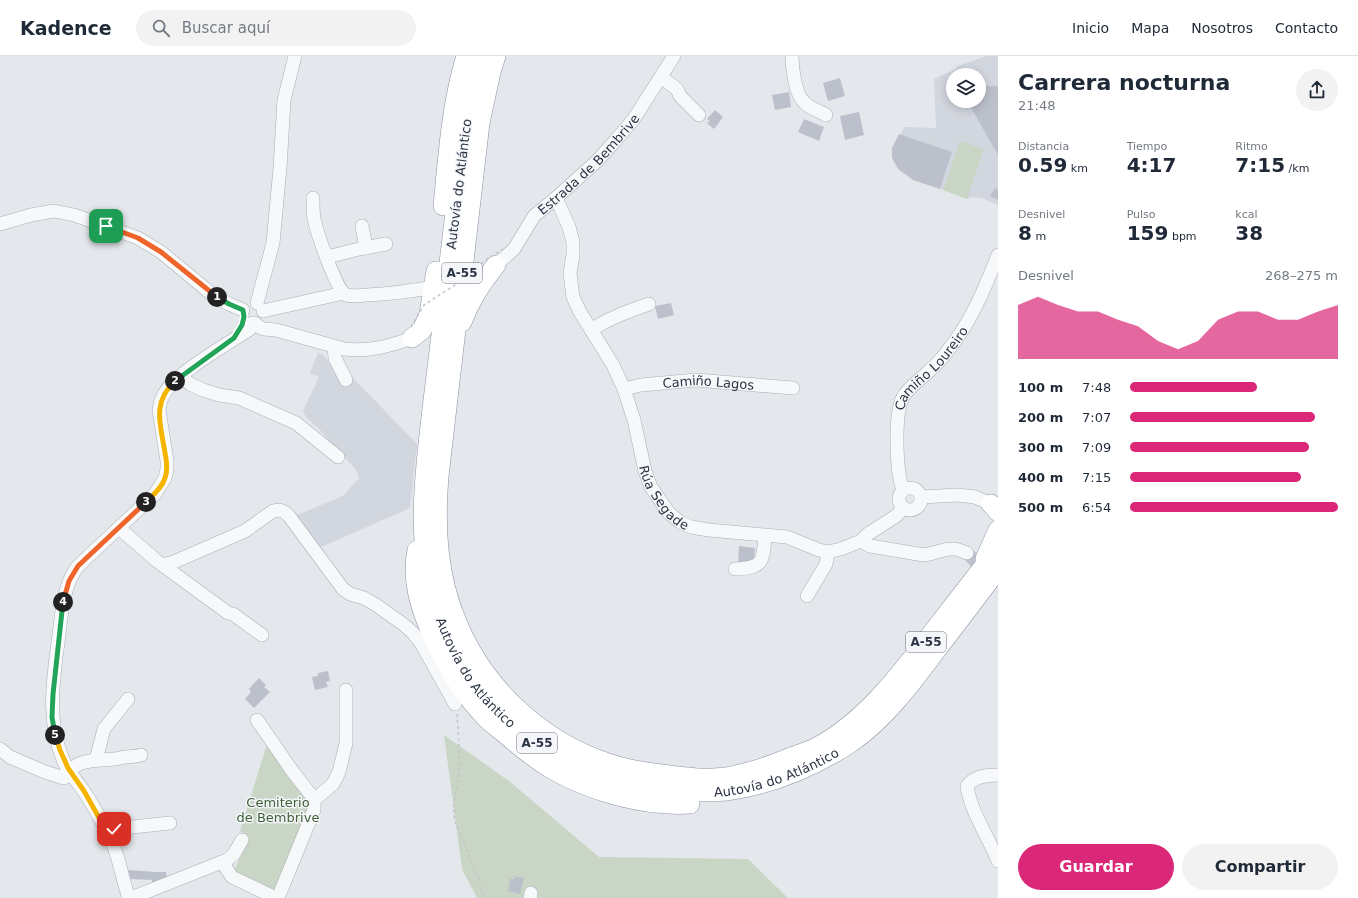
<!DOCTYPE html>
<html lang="es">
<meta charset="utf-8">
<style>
:root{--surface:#fff;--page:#f2f2f3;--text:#1f2937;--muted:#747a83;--line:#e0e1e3;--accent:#db2777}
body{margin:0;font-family:"DejaVu Sans",sans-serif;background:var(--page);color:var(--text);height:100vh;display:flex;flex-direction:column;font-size:15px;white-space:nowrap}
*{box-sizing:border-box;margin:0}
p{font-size:13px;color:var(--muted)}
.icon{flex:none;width:22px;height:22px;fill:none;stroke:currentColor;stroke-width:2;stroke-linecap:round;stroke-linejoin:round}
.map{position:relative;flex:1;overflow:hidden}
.drawer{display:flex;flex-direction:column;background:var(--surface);width:360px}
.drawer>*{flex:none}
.controls{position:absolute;left:946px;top:12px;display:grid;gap:8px}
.controls a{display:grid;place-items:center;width:40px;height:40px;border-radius:50%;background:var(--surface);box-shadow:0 2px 10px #0003;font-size:20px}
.pin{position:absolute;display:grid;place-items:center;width:34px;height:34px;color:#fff;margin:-17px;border-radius:8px;box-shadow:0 2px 6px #0006}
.km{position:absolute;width:20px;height:20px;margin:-10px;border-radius:50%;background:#222;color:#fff;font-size:11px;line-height:20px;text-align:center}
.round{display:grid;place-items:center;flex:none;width:42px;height:42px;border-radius:21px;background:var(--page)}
.head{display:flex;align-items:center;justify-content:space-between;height:68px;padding:0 20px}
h1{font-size:22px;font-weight:600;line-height:30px}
.metrics{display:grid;grid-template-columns:repeat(3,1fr);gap:6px;height:68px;padding:4px 20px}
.metrics div{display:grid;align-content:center}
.metrics b{font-size:20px;font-weight:600}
.metrics small{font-size:11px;font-weight:400}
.metrics p{font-size:11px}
.chart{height:112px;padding:8px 20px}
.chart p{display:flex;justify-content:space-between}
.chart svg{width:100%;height:72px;margin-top:4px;fill:var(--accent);opacity:.7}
.action{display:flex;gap:8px;margin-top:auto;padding:8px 20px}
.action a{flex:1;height:46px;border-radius:24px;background:var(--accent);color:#fff;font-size:16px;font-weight:600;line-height:46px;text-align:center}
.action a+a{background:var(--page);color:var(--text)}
ul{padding:0 20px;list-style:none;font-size:13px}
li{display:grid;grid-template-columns:64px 48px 1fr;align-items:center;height:30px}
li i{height:10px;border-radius:5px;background:var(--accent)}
header{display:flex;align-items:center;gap:24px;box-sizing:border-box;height:56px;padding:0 20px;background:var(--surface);border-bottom:1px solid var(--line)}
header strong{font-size:19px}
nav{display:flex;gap:22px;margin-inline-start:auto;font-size:14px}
.search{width:280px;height:36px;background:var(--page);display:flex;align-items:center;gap:10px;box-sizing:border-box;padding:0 14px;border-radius:22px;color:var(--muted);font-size:15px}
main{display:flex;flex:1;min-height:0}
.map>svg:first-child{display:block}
.built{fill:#d2d6de;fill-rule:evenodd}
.green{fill:#c9d6c5}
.building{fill:#bbc0ca}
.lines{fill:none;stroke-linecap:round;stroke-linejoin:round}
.minor-tunnel{stroke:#bfc3cb;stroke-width:13;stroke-dasharray:13 6;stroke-linecap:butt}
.minor-casing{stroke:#a9aeb7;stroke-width:14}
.highway-casing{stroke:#8b94a3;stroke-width:20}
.path{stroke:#c2c5cb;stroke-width:1.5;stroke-dasharray:3 3;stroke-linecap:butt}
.minor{stroke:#f7f8fa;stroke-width:13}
.highway{stroke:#fff;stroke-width:19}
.path-bridge{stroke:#c2c5cb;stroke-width:1.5;stroke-dasharray:3 3;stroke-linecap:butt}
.split-1-casing{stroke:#fff;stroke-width:8}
.split-2-casing{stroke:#fff;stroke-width:8}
.split-3-casing{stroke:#fff;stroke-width:8}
.split-4-casing{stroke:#fff;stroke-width:8}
.split-5-casing{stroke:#fff;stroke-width:8}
.split-6-casing{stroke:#fff;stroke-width:8}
.split-1{stroke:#f0652b;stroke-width:5}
.split-2{stroke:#22a559;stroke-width:5}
.split-3{stroke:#f5b400;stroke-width:5}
.split-4{stroke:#f0652b;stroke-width:5}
.split-5{stroke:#22a559;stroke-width:5}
.split-6{stroke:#f5b400;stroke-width:5}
.labels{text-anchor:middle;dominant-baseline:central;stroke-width:3;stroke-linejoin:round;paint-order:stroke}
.shield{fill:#f4f6f9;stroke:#676e7b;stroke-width:1}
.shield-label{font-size:12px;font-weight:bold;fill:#2b3445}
.street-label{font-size:13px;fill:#2b3445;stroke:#f4f6f9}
.park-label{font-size:13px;fill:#3f6138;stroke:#f4f6f9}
</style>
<header>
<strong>Kadence</strong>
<div class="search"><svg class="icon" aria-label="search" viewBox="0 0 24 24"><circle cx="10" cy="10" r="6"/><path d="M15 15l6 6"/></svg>Buscar aquí</div>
<nav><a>Inicio</a><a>Mapa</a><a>Nosotros</a><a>Contacto</a></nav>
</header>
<main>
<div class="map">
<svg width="998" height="842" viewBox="0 0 998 842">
<rect width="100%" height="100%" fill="#e4e7ec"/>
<path class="built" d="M986,0h12v149l-16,-7 -12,-1 -1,2 -53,-19 -22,-32 10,-21 32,1 -2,-49 22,-10v-2zM953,19h26v26h-26z
M318,297l4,1 4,4 15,25 11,-6 65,67 -7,64 -91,40 -24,-32 48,-20 16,-18 -3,-8 -37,-41 -13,-12 -3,-6 16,-34 -9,-4z"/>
<path class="green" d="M960,85l24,8 -17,50 -24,-9z
M444,679l65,46 90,76 149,2 40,39h-311l-15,-29z
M267,688l43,55 1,11 -36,85 -42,-21 16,-38 -9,-5z"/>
<path class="building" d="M840,22l5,18 -17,5 -5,-18z
M979,30h19v69l-29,-51v-3h10z
M789,36l2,15 -16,3 -3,-15z
M715,54l8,7 -9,12 -7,-6 3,-2 -3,-2z
M859,56l5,23 -19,5 -5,-24z
M804,63l20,8 -5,14 -21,-9z
M899,78l53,18 -12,37 -27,-9 -15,-11 -6,-11v-10z
M995,132l3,2v10l-8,-4z
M671,247l3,12 -16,4 -3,-13z
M739,490l16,2 -2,18 -15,-1z
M328,615l2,10 -4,1 2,5 -13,3 -3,-13 6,-1v-3z
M259,622l7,7 -2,2 6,5 -16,16 -9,-9 6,-7 -2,-3z
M128,814l28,2h10l1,6 -15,6v-4l-23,-1z
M514,820l10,2 -4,16 -12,-3 2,-12h4z"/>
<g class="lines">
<path class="minor-tunnel" d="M967,497l21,21"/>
<defs>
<g id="minor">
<path d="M792,0c0,11 3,38 12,46 5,6 15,9 22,13"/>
<path d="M661,21l16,12 3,7 19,19"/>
<path d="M313,142c0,7 0,15 1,21 3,13 22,71 32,76 6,2 15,0 21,0 23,-1 45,-4 67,-8"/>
<path id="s1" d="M556,142l13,29 4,15v13l-3,18 3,24 7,15 33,53 11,24 10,31 11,51 6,16 18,26 11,9 11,5 18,3 78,7 32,13 9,2 13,-3 20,-8 7,-7 28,-18 8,-8"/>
<path d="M0,168l31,-9 23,-4 20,4 64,23 23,14 52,43 16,9 14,6"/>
<path d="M362,170l4,22"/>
<path d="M327,201l32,-8 27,-5"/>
<path id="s2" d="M496,209l18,-16 20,-33 22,-18 41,-37 18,-20 18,-21 41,-64"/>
<path d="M257,247l16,-60 7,-75 4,-68 11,-44"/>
<path d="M263,255l81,-18"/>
<path d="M255,267l4,4 5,2 12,1 68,19c25,3 46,-3 68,-11"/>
<path d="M591,274c18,-12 37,-19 58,-26"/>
<path d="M334,290l1,12 11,22"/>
<path d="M181,320l9,8 13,6 16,5 20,3 57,25 42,34"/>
<path id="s3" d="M624,333l17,-4 55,-5 97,8"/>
<circle cx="910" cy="443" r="11"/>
<path id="s4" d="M903,434c-7,-18 -9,-76 0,-93 6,-11 20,-19 28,-28 7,-6 13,-13 18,-20 23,-28 36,-62 49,-94"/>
<path d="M921,441l37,-2 17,2 16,7"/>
<path d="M119,472l38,33 71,52 5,1 29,21"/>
<path d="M861,485l9,5 54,9c10,-1 20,-7 30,-6 4,0 9,3 13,4"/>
<path d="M162,509l12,-3 71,-31 28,-20c8,-2 11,0 16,5l54,73 7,5 14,4 12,7 27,19 10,9 8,10 34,61"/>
<path d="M735,513c29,-1 28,-8 30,-33"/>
<path d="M807,540l19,-32 2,-12"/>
<path d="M257,664l36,52 18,23 3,5v10l-36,88"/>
<path d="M0,693l10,8 35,15 19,6c6,-3 7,-10 13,-13 11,-6 24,-4 37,-6 4,0 8,-2 12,-2 5,-1 10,0 15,-2"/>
<path d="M96,704l8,-31 24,-30"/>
<path d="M998,719c-11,0 -24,1 -31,11 4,27 21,50 31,75"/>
<path d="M314,744l19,-16 6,-12 7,-29v-53"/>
<path d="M107,776l7,-3 56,-6"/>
<path d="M222,806l10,15 44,21"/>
<path d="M129,842c-7,-19 -9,-39 -18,-58 -8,-17 -17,-34 -28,-50 -5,-7 -11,-14 -16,-22 -22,-42 -14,-89 -8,-133 3,-25 4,-49 19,-69l77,-72 10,-16 2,-9v-8l-8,-51c1,-4 1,-9 3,-12 10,-24 66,-54 88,-69l2,-6"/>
<path d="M131,842l96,-38 7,-6 8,-14"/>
<path d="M530,842l1,-5"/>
</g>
<g id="highway">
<path id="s5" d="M482,0c-10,30 -15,63 -19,95 -6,43 -11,86 -16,129 -4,43 -10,86 -15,129 -8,67 -17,134 5,199 8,26 25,60 41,81 26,33 85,78 125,90 8,3 17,4 26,5 28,6 67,10 97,7 44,-6 88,-24 126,-49 33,-23 59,-58 83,-90 21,-27 42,-55 63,-83"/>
<path d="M496,0l-5,16 -11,51 -41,353c-4,50 -2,99 18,146 27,66 84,119 151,141 17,6 36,9 54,11 19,3 45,6 64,3 22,-4 44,-11 65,-20 8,-3 16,-5 24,-9 50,-26 86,-75 120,-119 21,-27 42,-54 63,-81"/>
<path d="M443,150c5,-51 8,-101 23,-150"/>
<path d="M462,266c9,-23 19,-38 34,-57"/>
<path d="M412,282l10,-8 7,-16 7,-43"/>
<path d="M991,448l7,8"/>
<path d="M417,494c-6,30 3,58 15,85 14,30 31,60 54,83 6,6 13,11 19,16 15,13 31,26 48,36 39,22 92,37 137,34"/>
<path d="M985,503l13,-29"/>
</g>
</defs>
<use href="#minor" class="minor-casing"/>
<use href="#highway" class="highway-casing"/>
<path class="path" d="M457,658c1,18 3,37 2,56 -1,18 -8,33 -4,52l23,55 6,21"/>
<use href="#minor" class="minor"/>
<use href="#highway" class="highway"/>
<path class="path-bridge" d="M411,271l13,-22 37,-24 13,-10 10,-10 21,-13"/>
</g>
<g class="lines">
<defs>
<path id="split-1" d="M106,170l32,12 23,14 56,45"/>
<path id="split-2" d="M175,325l59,-43 8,-13 2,-8 -1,-7 -14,-6 -12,-7"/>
<path id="split-3" d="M146,446c7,-7 16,-14 19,-24 3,-8 2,-16 0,-25 -4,-27 -14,-50 10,-72"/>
<path id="split-4" d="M63,546l6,-21 9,-15 68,-64"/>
<path id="split-5" d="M55,679l-3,-18 1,-23 10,-92"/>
<path id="split-6" d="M55,679l5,15 8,18 16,23 23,41 7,-3"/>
</defs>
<use href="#split-1" class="split-1-casing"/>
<use href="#split-2" class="split-2-casing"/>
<use href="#split-3" class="split-3-casing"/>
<use href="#split-4" class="split-4-casing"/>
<use href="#split-5" class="split-5-casing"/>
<use href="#split-6" class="split-6-casing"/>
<use href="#split-1" class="split-1"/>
<use href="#split-2" class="split-2"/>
<use href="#split-3" class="split-3"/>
<use href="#split-4" class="split-4"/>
<use href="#split-5" class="split-5"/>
<use href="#split-6" class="split-6"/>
</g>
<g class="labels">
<g class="shield">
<rect x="442" y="207" width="40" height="20" rx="3"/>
<rect x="906" y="576" width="40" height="20" rx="3"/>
<rect x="517" y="677" width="40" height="20" rx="3"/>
</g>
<g class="shield-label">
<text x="462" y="217">A-55</text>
<text x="926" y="586">A-55</text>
<text x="537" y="687">A-55</text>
</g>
<g class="street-label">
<text stroke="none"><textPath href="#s2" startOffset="138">Estrada de Bembrive</textPath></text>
<text transform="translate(459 128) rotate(-83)">Autovía do Atlántico</text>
<text stroke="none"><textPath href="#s4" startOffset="134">Camiño Loureiro</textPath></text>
<text stroke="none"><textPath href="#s3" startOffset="85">Camiño Lagos</textPath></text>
<text stroke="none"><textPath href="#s1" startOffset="326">Rúa Segade</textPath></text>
<text stroke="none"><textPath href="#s5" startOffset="634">Autovía do Atlántico</textPath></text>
<text stroke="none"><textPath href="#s5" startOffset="982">Autovía do Atlántico</textPath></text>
</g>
<g class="park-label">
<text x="278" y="746">Cemiterio<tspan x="278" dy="15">de Bembrive</tspan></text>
</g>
</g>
</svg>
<div class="controls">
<a><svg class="icon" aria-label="layers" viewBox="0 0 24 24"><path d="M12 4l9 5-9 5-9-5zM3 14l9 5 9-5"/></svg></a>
</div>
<div class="pin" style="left:106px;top:170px;background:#1e9e55"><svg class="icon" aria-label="arrive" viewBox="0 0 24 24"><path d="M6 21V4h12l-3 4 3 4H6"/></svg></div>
<div class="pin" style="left:114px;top:773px;background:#d93025"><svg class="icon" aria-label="check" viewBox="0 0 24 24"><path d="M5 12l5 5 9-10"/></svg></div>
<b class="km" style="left:217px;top:241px">1</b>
<b class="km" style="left:175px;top:325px">2</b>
<b class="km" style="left:146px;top:446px">3</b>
<b class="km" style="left:63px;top:546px">4</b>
<b class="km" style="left:55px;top:679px">5</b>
</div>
<section class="drawer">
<div class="head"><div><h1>Carrera nocturna</h1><p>21:48</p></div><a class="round"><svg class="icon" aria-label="share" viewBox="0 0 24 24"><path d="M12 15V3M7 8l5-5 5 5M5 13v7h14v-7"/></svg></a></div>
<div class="metrics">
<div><p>Distancia</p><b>0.59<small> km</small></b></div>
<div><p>Tiempo</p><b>4:17</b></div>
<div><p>Ritmo</p><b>7:15<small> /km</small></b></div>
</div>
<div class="metrics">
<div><p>Desnivel</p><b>8<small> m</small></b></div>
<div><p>Pulso</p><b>159<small> bpm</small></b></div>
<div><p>kcal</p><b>38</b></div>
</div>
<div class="chart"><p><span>Desnivel</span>268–275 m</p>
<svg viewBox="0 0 160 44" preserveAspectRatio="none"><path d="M0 44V11L10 6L20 11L30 15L40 15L50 20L60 24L70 33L80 38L90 33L100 20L110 15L120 15L130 20L140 20L150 15L160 11V44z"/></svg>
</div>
<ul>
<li><b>100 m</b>7:48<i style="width:61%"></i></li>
<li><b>200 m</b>7:07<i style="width:89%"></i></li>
<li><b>300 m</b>7:09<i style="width:86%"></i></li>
<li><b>400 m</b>7:15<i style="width:82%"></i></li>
<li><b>500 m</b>6:54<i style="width:100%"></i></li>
</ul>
<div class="action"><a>Guardar</a><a>Compartir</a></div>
</section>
</main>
